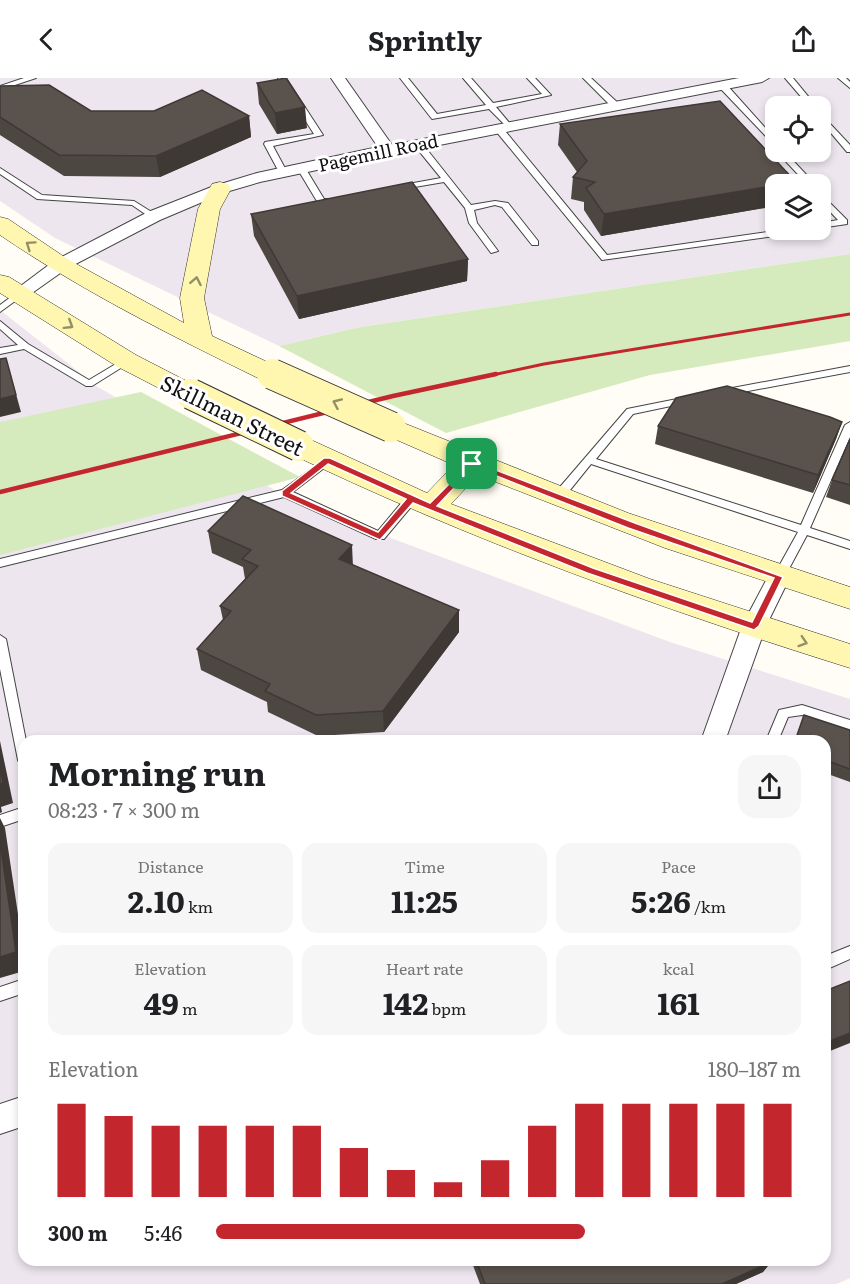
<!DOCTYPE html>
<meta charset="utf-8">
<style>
:root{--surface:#fff;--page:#f6f6f6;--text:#202124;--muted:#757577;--accent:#c4262e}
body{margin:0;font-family:Literata,serif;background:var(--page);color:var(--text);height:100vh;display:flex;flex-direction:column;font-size:22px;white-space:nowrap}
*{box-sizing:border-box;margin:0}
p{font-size:20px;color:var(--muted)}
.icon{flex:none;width:33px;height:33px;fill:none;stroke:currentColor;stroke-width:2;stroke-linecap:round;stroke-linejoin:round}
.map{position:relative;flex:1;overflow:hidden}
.drawer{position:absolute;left:18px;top:657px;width:813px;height:531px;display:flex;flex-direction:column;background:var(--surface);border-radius:18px;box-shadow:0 3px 9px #0003}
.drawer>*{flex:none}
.buttons{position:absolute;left:765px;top:18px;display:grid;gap:12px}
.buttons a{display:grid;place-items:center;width:66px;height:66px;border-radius:12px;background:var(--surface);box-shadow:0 3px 9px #0003;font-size:30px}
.pin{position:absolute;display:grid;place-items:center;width:51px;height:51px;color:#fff;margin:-26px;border-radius:12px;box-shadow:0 3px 9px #0006}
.round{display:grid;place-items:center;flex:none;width:63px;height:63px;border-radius:18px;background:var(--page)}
.overview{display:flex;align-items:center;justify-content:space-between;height:102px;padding:0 30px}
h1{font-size:33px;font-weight:700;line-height:45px}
.metrics{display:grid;grid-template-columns:repeat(3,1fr);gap:9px;height:102px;padding:6px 30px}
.metrics div{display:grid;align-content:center;border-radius:15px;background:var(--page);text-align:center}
.metrics b{font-size:30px;font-weight:700}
.metrics small{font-size:16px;font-weight:400}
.metrics p{font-size:16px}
.chart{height:168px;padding:12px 30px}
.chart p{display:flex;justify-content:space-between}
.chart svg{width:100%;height:108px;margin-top:6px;stroke:var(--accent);stroke-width:6}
ul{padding:0 30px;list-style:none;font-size:20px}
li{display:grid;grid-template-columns:96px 72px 1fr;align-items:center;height:45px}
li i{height:15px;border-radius:8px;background:var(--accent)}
header{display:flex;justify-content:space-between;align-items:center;height:78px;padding:0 30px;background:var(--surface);font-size:27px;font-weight:700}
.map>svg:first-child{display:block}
.industrial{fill:#eee6ef;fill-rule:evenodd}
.green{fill:#d5ebbd}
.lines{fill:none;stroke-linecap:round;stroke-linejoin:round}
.lane-casing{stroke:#444;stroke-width:2}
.street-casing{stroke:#444;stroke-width:2}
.secondary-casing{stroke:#333;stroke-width:1}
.lane{fill:#fff;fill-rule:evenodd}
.street{fill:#fff;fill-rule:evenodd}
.secondary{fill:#fff6b0;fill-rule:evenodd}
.rail-far1{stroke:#c4262e;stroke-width:3}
.rail{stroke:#c4262e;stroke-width:4.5}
.secondary-bridge-far1-casing{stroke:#333;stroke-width:24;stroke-linecap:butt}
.secondary-bridge-casing{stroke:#333;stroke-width:32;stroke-linecap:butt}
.secondary-bridge-far1{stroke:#fff6b0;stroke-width:23}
.secondary-bridge{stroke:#fff6b0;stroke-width:30}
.wall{fill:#4d4742}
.shaded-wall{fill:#3f3936}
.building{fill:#5a524d;stroke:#3f3936;stroke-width:1.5}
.oneway{stroke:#948f68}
.route{fill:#c4262e;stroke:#fff;stroke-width:1.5;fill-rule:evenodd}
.labels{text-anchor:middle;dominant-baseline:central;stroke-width:6;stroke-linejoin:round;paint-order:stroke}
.far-street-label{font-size:18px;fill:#111;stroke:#fff}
.street-label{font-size:21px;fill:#111;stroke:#fff}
</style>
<header><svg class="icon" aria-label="back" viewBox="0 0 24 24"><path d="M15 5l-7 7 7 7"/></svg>Sprintly<svg class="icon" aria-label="share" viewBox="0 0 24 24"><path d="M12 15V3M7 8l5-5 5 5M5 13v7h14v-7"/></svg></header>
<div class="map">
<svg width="850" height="1206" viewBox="0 0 850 1206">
<rect width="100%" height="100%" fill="#fffdf5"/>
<path class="industrial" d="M0,0h850v176l-490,73 -81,19 -224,-108 -55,-37zM776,28h44v46h-44zM776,106h44v46h-44z
M0,232l98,77 199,116 373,139 180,57v579l-13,6h-837zM24,663h801v519h-801z"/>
<path class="green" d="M850,176v87l-200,34 -204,58 -167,-87 81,-19z
M141,314l159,85 -300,78v-133z"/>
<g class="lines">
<defs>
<path id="lane" d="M24,0h12l-36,12v-4z
M278,0h8l37,57 -50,11 14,26 -4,2 -4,-2 -15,-28 1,-2 49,-8z
M400,0h8l29,36 49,-9 -23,-27h8l22,25 49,-9 -15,-16h8l16,17 -55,12 16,19 -4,2 -19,-19 -57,10z
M583,0h8l27,25v4h-6z
M785,0h8l23,28h-7z
M838,0h8l4,4v6z
M719,5h6l51,57v7l-57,-60z
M820,35l30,32v7h-3l-27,-32z
M495,48h6l106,129 175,-25h18l-4,3 -194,27 -107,-130z
M415,64h6l50,63 24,-4 13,2 30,38v4h-6l-30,-38 -7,-2 -21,5 3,13 21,28 -7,2 -22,-30 -4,-15 -21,-26 -47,8v-4l44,-8 -26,-32z
M777,74h8l30,32h-8z
M298,88h6l20,33h14v4h-20l-21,-35z
M0,90l42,27 92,6 24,15 -7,2 -19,-13 -95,-6 -37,-25z
M820,115l27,27v4l-27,4v-5l18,-3 -18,-19z
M19,213l4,3 -1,2 -22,16v-7z
M0,243l28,23 61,36 35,-21 3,-1 5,3 -40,25h-6l-62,-37 -24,5v-6l18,-3 -18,-16z
M850,288v6l-123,23 -5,-3 5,-3z
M687,319l3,1v4l-57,12 -37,45 205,66 44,-100 5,-3v15l-40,91 40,13v8l-43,-14 -24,45 -4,1 -6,-4 25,-45 -207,-68 -29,36h-8l-1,-3 1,-3 73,-85z
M328,379l4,1 1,2 -1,2 -39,30 85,39 30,-36h8l1,3 -1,3 -32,38h-8l-92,-42 -284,70v-8l282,-69z
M0,557l6,4 20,102h-2v24l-4,-1 -2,-4 -18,-91z
M802,627l48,15v10l-48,-15 -14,2 -10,24h-12l13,-31z
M24,729v12l-24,8v-12z
M850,868v13l-25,11v-14z
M24,901v14l-24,8v-14z"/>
<path id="street" d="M331,0h14l47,67 347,-67h30l-7,4 -374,73 -128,27 -34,10 -66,28 -94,49 -41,29h-12l-3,-4 44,-33 94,-49 66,-26 43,-13 121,-26z
M779,491l8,2 3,6 -24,49 -41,115h-24l41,-115 29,-55z
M24,1018v30l-24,8v-30z"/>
<path id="secondary" d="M220,104l8,2 3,5 -11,20 -16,89 8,38 66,31 4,6 -4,6 -9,2 -9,-2c-90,-44 -178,-88 -260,-144v-18l8,2 61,41 115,63 -4,-25 18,-89 14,-25z
M0,197l9,2 127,78 64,33 4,6 -4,6 -9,2 -9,-2 -64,-33 -118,-74z
M391,340l237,95 222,74v22l-185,-61 -187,-73 -27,29 199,75 200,65v24c-192,-60 -380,-128 -561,-215l-4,-7 4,-7 10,-2 10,2 118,54 27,-28 -73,-32 -4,-6 4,-6z"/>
</defs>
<use href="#lane" class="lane-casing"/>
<use href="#street" class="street-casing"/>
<use href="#secondary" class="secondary-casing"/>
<use href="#lane" class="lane"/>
<use href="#street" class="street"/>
<use href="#secondary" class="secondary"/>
<path class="rail-far1" d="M488,298l56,-12 306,-50"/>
<path class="rail" d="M0,414l393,-96 103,-22"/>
<defs>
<path id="secondary-bridge-far1" d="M269,295l6,3"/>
<path id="secondary-bridge" d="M272,296l119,53
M191,316l108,52"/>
</defs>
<use href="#secondary-bridge-far1" class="secondary-bridge-far1-casing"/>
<use href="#secondary-bridge" class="secondary-bridge-casing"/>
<use href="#secondary-bridge-far1" class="secondary-bridge-far1"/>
<use href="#secondary-bridge" class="secondary-bridge"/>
</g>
<path class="wall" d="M257,5l50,45 -30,6 -18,-30z
M0,8l91,25 158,5 2,21 -91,40 -96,-1 -64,-41z
M560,46l216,60v22l-175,30 -17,-26v-8l-13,-3 2,-22 4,-5 -19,-27z
M251,136l217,45 -1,22 -168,38 -45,-83z
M842,344l-6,17 -23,54 -158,-49 3,-18z
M850,361v66l-24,-8 6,-17z
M208,453l145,34 106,45v22l-75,100 -66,4 -50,-24 -1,-10 -66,-32 -4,-21 26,-29 -3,-14 25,-27 -2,-12 -31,-14z
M804,637l46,15v52l-25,-9v-32h-30z
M471,1182h299l1,2 -8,10 -27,12h-256z"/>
<path class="shaded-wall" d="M305,29l2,21 -30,6 -2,-21z
M249,38l2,21 -91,40 -4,-21z
M796,104v2h-17z
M776,107v21l-175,30 3,-22z
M468,181l-1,22 -168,38 -2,-23z
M6,280l15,54 -21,5v-18z
M842,344l-6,17 -23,54 5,-18z
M352,467l1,22 -14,-8z
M459,532v22l-75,100 -1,-21z
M0,663l13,62 -12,4 1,5 -2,1z
M0,740l5,10 19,126v17l-24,7z
M850,955v10l-25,10v-10z
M771,1184l-8,10 -27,12h-14z"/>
<path class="building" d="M286,0l19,29 -30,6 -18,-30z
M49,7l42,26h63l48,-21 47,26 -93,40 -97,-1 -59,-38v-31z
M720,23l76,81 -192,32 -18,-26 9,-6 -22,-5 14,-16 -27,-37z
M412,104l56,77 -171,37 -46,-82z
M6,280l10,37 -16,4v-40z
M727,308l103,31 12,5 -24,53 -160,-49 18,-28z
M850,361v46l-18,-5z
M243,418l109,49 -13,14 120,51 -76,101 -67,4 -51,-24 5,-7 -73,-35 34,-38 -11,-5 38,-40 -16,-7 9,-9 -43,-19z
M804,637l46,15v39l-25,-9v-19h-30z
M0,688l3,17 -3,1z
M0,764l16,110 -16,5z
M850,903v52l-25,10v-52z
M476,1182h294l1,2 -49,22h-237z"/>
<defs><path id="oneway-chevron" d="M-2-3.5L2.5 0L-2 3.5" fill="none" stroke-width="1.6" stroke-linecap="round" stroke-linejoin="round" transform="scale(1.5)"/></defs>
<g class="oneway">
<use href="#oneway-chevron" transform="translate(30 167) rotate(-145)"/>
<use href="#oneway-chevron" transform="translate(196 203) rotate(-79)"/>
<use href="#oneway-chevron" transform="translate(69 247) rotate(32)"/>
<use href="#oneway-chevron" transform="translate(337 325) rotate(-156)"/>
<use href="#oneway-chevron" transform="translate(803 564) rotate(18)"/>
</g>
<path class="route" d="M324,380h6l100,45 42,-42 163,62 148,54 -24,49 -5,4 -167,-57 -174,-70 -33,37 -98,-44v-5zM328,386l78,35 -28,33 -87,-39zM474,389l154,61 146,50 -22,44 -159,-54 -156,-62z"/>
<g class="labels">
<g class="far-street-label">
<text transform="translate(378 74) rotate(-12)">Pagemill Road</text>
</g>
<g class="street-label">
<text transform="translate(233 336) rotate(26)">Skillman Street</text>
</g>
</g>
</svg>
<div class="buttons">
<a><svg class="icon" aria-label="locate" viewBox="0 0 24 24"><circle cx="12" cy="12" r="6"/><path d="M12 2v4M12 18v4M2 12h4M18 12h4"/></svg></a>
<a><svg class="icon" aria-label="layers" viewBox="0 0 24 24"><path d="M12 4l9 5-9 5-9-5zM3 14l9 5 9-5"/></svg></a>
</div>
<div class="pin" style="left:472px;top:386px;background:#1e9e55"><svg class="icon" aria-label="arrive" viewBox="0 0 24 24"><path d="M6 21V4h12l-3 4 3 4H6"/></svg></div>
<section class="drawer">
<div class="overview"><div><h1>Morning run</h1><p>08:23 · 7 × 300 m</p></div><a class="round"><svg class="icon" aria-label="share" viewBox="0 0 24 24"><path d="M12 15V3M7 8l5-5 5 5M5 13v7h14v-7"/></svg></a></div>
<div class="metrics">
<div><p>Distance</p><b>2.10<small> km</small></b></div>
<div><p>Time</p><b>11:25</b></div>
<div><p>Pace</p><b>5:26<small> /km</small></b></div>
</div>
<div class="metrics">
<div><p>Elevation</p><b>49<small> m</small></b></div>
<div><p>Heart rate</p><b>142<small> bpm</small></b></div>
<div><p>kcal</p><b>161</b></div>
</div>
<div class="chart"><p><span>Elevation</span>180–187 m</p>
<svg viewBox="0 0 160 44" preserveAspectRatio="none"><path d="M5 44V6M15 44V11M25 44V15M35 44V15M45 44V15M55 44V15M65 44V24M75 44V33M85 44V38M95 44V29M105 44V15M115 44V6M125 44V6M135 44V6M145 44V6M155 44V6"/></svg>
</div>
<ul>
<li><b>300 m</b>5:46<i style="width:63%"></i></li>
</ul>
</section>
</div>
